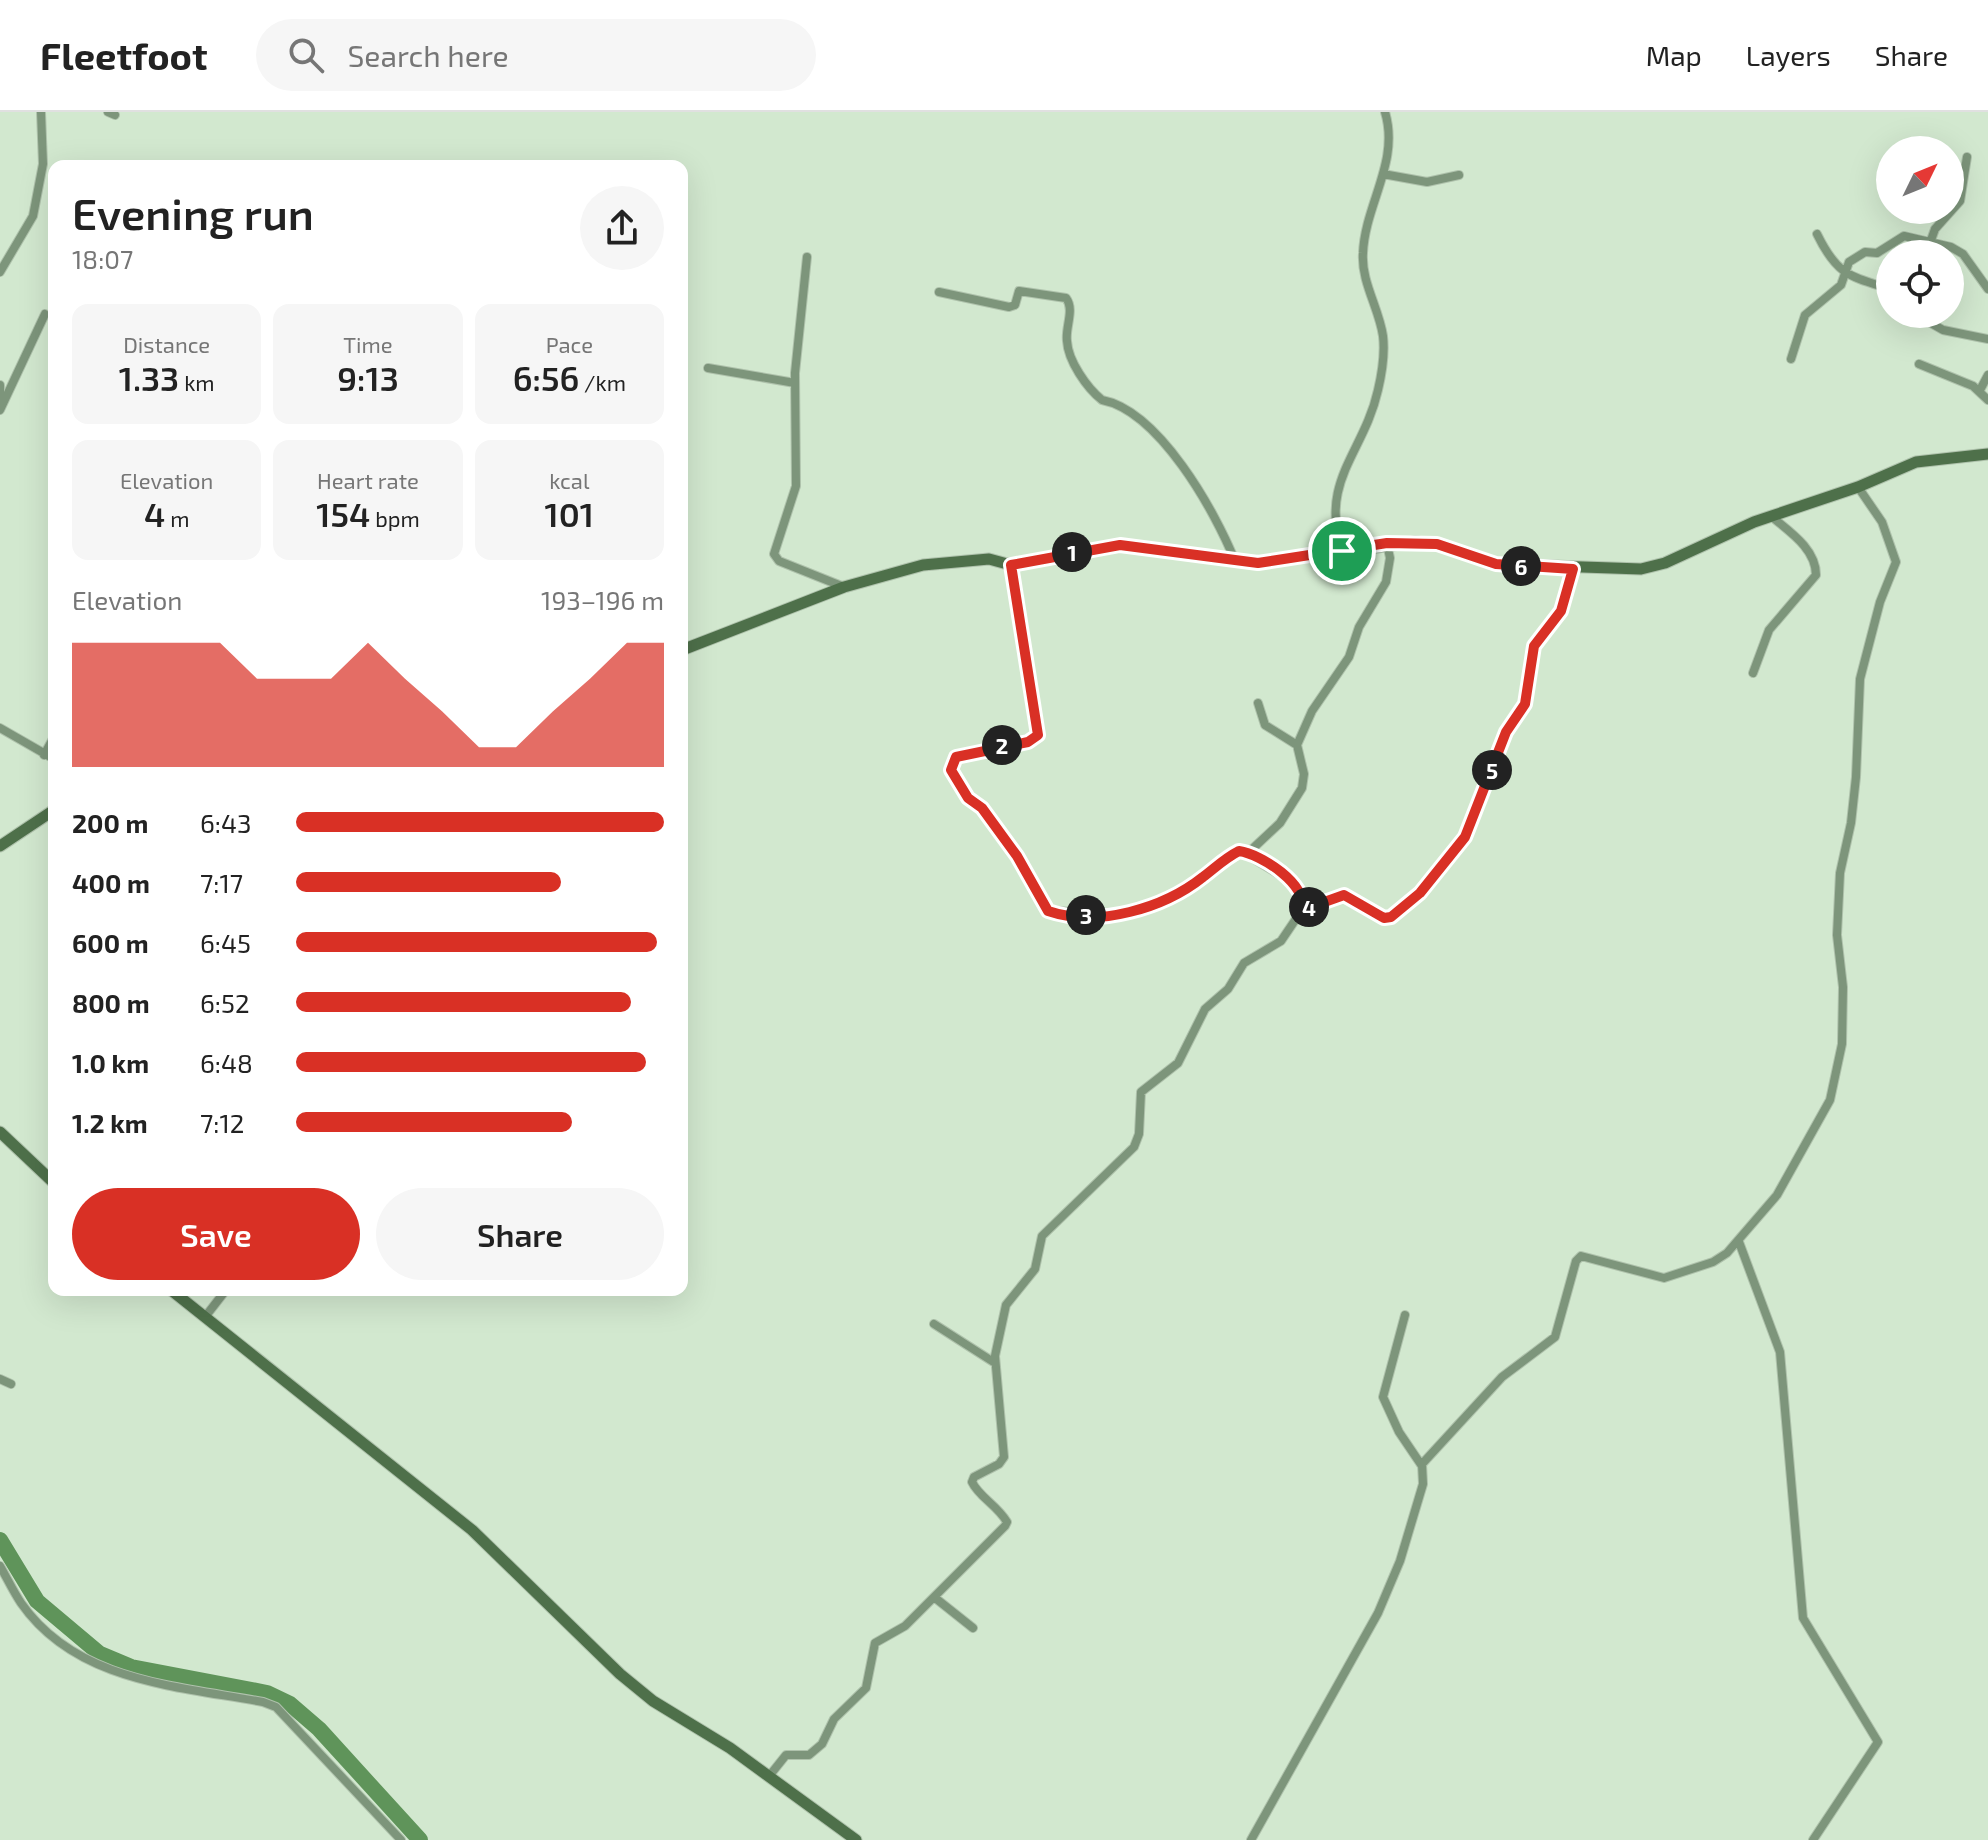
<!DOCTYPE html>
<meta charset="utf-8">
<style>
:root{--surface:#fff;--page:#f6f6f6;--text:#222;--muted:#767676;--line:#e0e0e0;--accent:#d93025}
body{margin:0;font-family:"Exo 2",sans-serif;background:var(--page);color:var(--text);height:100vh;display:flex;flex-direction:column;font-size:30px;white-space:nowrap}
*{box-sizing:border-box;margin:0}
p{font-size:26px;color:var(--muted)}
.icon{flex:none;width:44px;height:44px;fill:none;stroke:currentColor;stroke-width:2;stroke-linecap:round;stroke-linejoin:round}
.map{position:relative;flex:1;overflow:hidden}
.side{position:absolute;left:48px;top:48px;width:640px;height:1136px;display:flex;flex-direction:column;background:var(--surface);border-radius:16px;box-shadow:0 8px 32px #0002}
.side>*{flex:none}
.needle{width:52px;rotate:47deg}
.tools{position:absolute;left:1876px;top:24px;display:grid;gap:16px}
.tools a{display:grid;place-items:center;width:88px;height:88px;border-radius:50%;background:var(--surface);box-shadow:0 8px 32px #0002;font-size:40px}
.pin{position:absolute;display:grid;place-items:center;width:68px;height:68px;color:#fff;margin:-34px;border:4px solid #fff;border-radius:50%;box-shadow:0 2px 8px #0007}
.km{position:absolute;width:40px;height:40px;margin:-20px;border-radius:50%;background:#222;color:#fff;font-size:22px;line-height:40px;text-align:center}
.round{display:grid;place-items:center;flex:none;width:84px;height:84px;border-radius:42px;background:var(--page)}
.summary{display:flex;align-items:center;justify-content:space-between;height:136px;padding:0 24px}
h1{font-size:44px;font-weight:600;line-height:60px}
.stats{display:grid;grid-template-columns:repeat(3,1fr);gap:12px;height:136px;padding:8px 24px}
.stats div{display:grid;align-content:center;border-radius:16px;background:var(--page);text-align:center}
.stats b{font-size:34px;font-weight:600}
.stats small{font-size:22px;font-weight:400}
.stats p{font-size:22px}
.chart{height:224px;padding:16px 24px}
.chart p{display:flex;justify-content:space-between}
.chart svg{width:100%;height:144px;margin-top:8px;fill:var(--accent);opacity:.7}
.action{display:flex;gap:16px;margin-top:auto;padding:16px 24px}
.action a{flex:1;height:92px;border-radius:48px;background:var(--accent);color:#fff;font-size:32px;font-weight:600;line-height:92px;text-align:center}
.action a+a{background:var(--page);color:var(--text)}
ul{padding:0 24px;list-style:none;font-size:26px}
li{display:grid;grid-template-columns:128px 96px 1fr;align-items:center;height:60px}
li i{height:20px;border-radius:10px;background:var(--accent)}
header{display:flex;align-items:center;gap:48px;box-sizing:border-box;height:112px;padding:0 40px;background:var(--surface);border-bottom:2px solid var(--line)}
header strong{font-size:38px}
nav{display:flex;gap:44px;margin-inline-start:auto;font-size:28px}
.search{width:560px;height:72px;background:var(--page);display:flex;align-items:center;gap:20px;box-sizing:border-box;padding:0 28px;border-radius:44px;color:var(--muted);font-size:30px}
.map>svg:first-child{display:block}
.lines{fill:none;stroke-linecap:round;stroke-linejoin:round}
.river{stroke:#5f945a;stroke-width:16}
.street-casing{stroke:#afc2ac;stroke-width:10}
.secondary-casing{stroke:#afc2ac;stroke-width:13}
.street{stroke:#7d957b;stroke-width:8}
.secondary{stroke:#4e704a;stroke-width:11}
.route-casing{stroke:#fff;stroke-width:16}
.route{stroke:#d93025;stroke-width:10}
</style>
<header>
<strong>Fleetfoot</strong>
<div class="search"><svg class="icon" aria-label="search" viewBox="0 0 24 24"><circle cx="10" cy="10" r="6"/><path d="M15 15l6 6"/></svg>Search here</div>
<nav><a>Map</a><a>Layers</a><a>Share</a></nav>
</header>
<div class="map">
<svg width="1988" height="1728" viewBox="0 0 1988 1728">
<rect width="100%" height="100%" fill="#d2e8cf"/>
<g class="lines">
<path class="river" d="M0,1428l37,61 63,53 31,13 136,26 23,11 29,25 101,111"/>
<defs>
<path id="street" d="M108,0l7,3
M1383,62l44,8 32,-7
M1817,122c20,41 32,42 73,55
M1930,131l5,-14 25,-28 7,-44
M807,145l-12,116 1,113 -22,68 5,7 65,26
M0,160l33,-56 10,-52 -2,-52
M939,180l70,15 6,-2 4,-14 47,7c9,12 -1,29 1,43 1,20 20,47 35,59 57,11 113,111 133,161
M1915,202l28,16 45,9
M1791,247l14,-44 36,-30 8,-23 16,-10 12,1 27,-17 47,11 12,7 25,35
M1919,252l54,22 15,14
M708,256l87,15
M0,273v15
M1980,278l8,-15
M0,298l45,-96
M1342,439c-23,-71 22,-98 36,-161 4,-17 7,-37 5,-54 -4,-28 -22,-54 -20,-83 2,-49 37,-91 22,-141
M1753,561l16,-43 47,-55c0,-26 -26,-43 -44,-58
M1258,591l7,22 32,20
M0,616l54,31
M44,643l10,-18
M1248,741l32,-30 22,-35 2,-14 -7,-29 15,-34 37,-54 10,-30 27,-45 4,-24 -3,-14
M1302,798l42,-15 40,23 7,-1 29,-24 45,-56 41,-105 20,-30 10,-59 25,-32 12,-42
M1739,1130l41,110 23,266 75,124 -65,98
M1405,1203l-22,82 16,35 23,34
M205,1205l21,-27
M934,1212l61,39
M0,1267l11,5
M0,1454c7,12 13,25 21,37 55,79 156,83 242,99l13,5 125,133
M934,1485l39,31
M770,1663l16,-20h23l13,-11 12,-25 32,-31 9,-45 30,-17 100,-100 2,-4c-10,-17 -28,-25 -35,-40l2,-5 25,-13 5,-7 -9,-101 11,-51 29,-36 7,-33 92,-89 5,-13 2,-42 37,-29 27,-54 23,-20 16,-26 37,-22 21,-31 1,-14 -8,-12 -54,-33 -12,5 -28,23 -48,27 -49,9 -57,-5c-20,-33 -38,-65 -61,-96 -12,-16 -27,-25 -35,-44l5,-13 72,-15 10,-7 -27,-170
M1251,1728l127,-227 22,-52 23,-77 -1,-20 80,-87 53,-40 21,-76 5,-5 83,22 49,-16 14,-9 50,-58 53,-95 12,-56 1,-57 -6,-52 3,-62 11,-50 5,-46 4,-98 20,-77 16,-40 -14,-40 -24,-35"/>
<path id="secondary" d="M682,538l162,-63 79,-22 66,-6 22,6 109,-20 138,18 157,-21 22,2 59,20 145,5 24,-6 89,-41 104,-35 58,-25 72,-8
M0,734l54,-36
M0,1020l54,51
M171,1178l301,240 148,144 33,27 77,47 126,92"/>
</defs>
<use href="#street" class="street-casing"/>
<use href="#secondary" class="secondary-casing"/>
<use href="#street" class="street"/>
<use href="#secondary" class="secondary"/>
</g>
<g class="lines">
<defs>
<path id="route" d="M1387,431l50,1 59,20 77,5 -12,42 -27,35 -9,58 -19,28 -41,105 -45,56 -29,24 -7,1 -40,-23 -42,15c7,-25 -41,-56 -63,-59 -14,7 -24,17 -36,26 -39,31 -105,51 -155,34l-31,-55 -35,-48 -14,-10 -17,-28 5,-13 72,-15 10,-7 -27,-170 109,-20 138,18z"/>
</defs>
<use href="#route" class="route-casing"/>
<use href="#route" class="route"/>
</g>
</svg>
<div class="tools">
<a><svg class="needle" viewBox="-14 -14 28 28"><path d="M0-13l5 13h-10z" fill="#e53935"/><path d="M0 13l5-13h-10z" fill="#767676"/></svg></a>
<a><svg class="icon" aria-label="locate" viewBox="0 0 24 24"><circle cx="12" cy="12" r="6"/><path d="M12 2v4M12 18v4M2 12h4M18 12h4"/></svg></a>
</div>
<div class="pin" style="left:1342px;top:439px;background:#1e9e55"><svg class="icon" aria-label="arrive" viewBox="0 0 24 24"><path d="M6 21V4h12l-3 4 3 4H6"/></svg></div>
<b class="km" style="left:1072px;top:440px">1</b>
<b class="km" style="left:1002px;top:633px">2</b>
<b class="km" style="left:1086px;top:803px">3</b>
<b class="km" style="left:1309px;top:795px">4</b>
<b class="km" style="left:1492px;top:658px">5</b>
<b class="km" style="left:1521px;top:454px">6</b>
<section class="side">
<div class="summary"><div><h1>Evening run</h1><p>18:07</p></div><a class="round"><svg class="icon" aria-label="share" viewBox="0 0 24 24"><path d="M12 15V3M7 8l5-5 5 5M5 13v7h14v-7"/></svg></a></div>
<div class="stats">
<div><p>Distance</p><b>1.33<small> km</small></b></div>
<div><p>Time</p><b>9:13</b></div>
<div><p>Pace</p><b>6:56<small> /km</small></b></div>
</div>
<div class="stats">
<div><p>Elevation</p><b>4<small> m</small></b></div>
<div><p>Heart rate</p><b>154<small> bpm</small></b></div>
<div><p>kcal</p><b>101</b></div>
</div>
<div class="chart"><p><span>Elevation</span>193–196 m</p>
<svg viewBox="0 0 160 44" preserveAspectRatio="none"><path d="M0 44V6L10 6L20 6L30 6L40 6L50 17L60 17L70 17L80 6L90 17L100 27L110 38L120 38L130 27L140 17L150 6L160 6V44z"/></svg>
</div>
<ul>
<li><b>200 m</b>6:43<i style="width:100%"></i></li>
<li><b>400 m</b>7:17<i style="width:72%"></i></li>
<li><b>600 m</b>6:45<i style="width:98%"></i></li>
<li><b>800 m</b>6:52<i style="width:91%"></i></li>
<li><b>1.0 km</b>6:48<i style="width:95%"></i></li>
<li><b>1.2 km</b>7:12<i style="width:75%"></i></li>
</ul>
<div class="action"><a>Save</a><a>Share</a></div>
</section>
</div>
